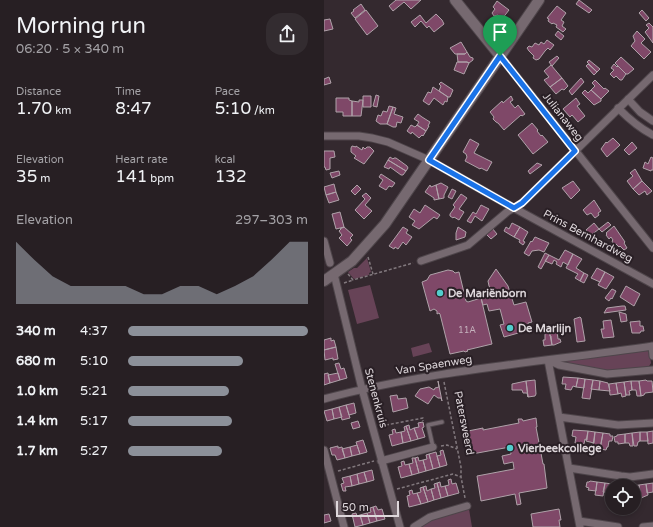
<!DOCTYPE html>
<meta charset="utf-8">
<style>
:root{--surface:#271f23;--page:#332c30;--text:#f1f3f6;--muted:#a4a2a6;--line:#433d41;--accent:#8c9099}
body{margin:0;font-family:"Varela Round",sans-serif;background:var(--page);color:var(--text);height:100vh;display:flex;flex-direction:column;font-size:15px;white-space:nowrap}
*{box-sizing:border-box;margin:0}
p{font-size:13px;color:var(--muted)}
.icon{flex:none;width:22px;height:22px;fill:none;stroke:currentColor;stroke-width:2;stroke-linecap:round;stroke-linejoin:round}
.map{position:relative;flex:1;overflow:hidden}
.sheet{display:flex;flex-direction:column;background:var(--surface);width:324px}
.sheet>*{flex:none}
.fabs{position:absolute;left:281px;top:479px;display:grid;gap:8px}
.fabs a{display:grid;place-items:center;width:36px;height:36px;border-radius:50%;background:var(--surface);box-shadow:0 2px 6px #0003,0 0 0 1px var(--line);font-size:20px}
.scale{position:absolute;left:12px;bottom:10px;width:63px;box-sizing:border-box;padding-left:4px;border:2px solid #ded7db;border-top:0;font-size:11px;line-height:14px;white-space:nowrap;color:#ded7db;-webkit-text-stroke:3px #291f25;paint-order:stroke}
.pin{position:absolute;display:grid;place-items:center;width:34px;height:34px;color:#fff;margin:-41px -17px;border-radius:50% 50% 50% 0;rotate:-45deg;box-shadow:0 0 4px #0007}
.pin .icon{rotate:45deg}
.round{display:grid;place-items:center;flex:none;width:42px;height:42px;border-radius:16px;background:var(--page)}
.summary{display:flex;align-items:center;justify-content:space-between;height:68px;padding:0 16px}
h1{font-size:22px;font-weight:600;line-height:30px}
.metrics{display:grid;grid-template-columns:repeat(3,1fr);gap:6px;height:68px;padding:4px 16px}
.metrics div{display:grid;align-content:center}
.metrics b{font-size:17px;font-weight:600}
.metrics small{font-size:11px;font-weight:400}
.metrics p{font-size:11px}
.chart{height:112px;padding:8px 16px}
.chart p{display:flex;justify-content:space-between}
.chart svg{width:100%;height:72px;margin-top:4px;fill:var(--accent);opacity:.7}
ul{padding:0 16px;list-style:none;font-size:13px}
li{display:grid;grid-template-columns:64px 48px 1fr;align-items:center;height:30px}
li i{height:10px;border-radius:5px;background:var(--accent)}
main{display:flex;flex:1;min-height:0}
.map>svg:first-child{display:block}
.green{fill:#674357}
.building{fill:#7f4868;stroke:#afa2a9}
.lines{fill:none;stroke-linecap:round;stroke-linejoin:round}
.lane-casing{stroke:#4e454a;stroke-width:5.5}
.street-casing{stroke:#4e454a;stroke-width:9}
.secondary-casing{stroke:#4e454a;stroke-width:12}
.path{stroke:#82797e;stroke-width:1.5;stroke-dasharray:3 2;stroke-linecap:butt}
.lane{stroke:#766970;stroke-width:3.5}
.street{stroke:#766970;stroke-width:7}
.secondary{stroke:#766970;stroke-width:10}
.route-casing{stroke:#fff;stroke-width:8}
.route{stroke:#1a73e8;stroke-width:5}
.poi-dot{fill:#52cdcd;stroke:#291f25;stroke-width:1.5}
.labels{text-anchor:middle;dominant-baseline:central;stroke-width:4;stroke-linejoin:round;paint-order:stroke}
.number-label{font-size:9px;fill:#c6b3be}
.street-label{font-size:11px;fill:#ded7db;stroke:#291f25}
.poi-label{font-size:11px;font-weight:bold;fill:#ded7db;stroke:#291f25;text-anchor:start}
</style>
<main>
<section class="sheet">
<div class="summary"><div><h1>Morning run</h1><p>06:20 · 5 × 340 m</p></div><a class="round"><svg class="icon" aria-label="share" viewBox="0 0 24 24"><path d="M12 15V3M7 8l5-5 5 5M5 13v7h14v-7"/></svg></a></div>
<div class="metrics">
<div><p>Distance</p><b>1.70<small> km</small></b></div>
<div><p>Time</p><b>8:47</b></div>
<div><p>Pace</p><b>5:10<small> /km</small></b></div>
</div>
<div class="metrics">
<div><p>Elevation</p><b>35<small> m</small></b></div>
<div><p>Heart rate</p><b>141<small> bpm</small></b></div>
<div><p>kcal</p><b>132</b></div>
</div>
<div class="chart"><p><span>Elevation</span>297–303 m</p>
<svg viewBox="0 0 160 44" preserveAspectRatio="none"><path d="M0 44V6L10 17L20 27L30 33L40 33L50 33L60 33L70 38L80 38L90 33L100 33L110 38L120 33L130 27L140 17L150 6L160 6V44z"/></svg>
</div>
<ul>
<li><b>340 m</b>4:37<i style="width:100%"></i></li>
<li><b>680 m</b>5:10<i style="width:64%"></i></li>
<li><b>1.0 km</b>5:21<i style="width:56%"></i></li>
<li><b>1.4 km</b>5:17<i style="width:58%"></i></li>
<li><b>1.7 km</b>5:27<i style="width:52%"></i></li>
</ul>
</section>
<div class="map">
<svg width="329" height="527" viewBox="0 0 329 527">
<rect width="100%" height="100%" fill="#34292f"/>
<path class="green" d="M43,258l4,14 -2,1v2l-15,4 -6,-7 6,-4h3z
M46,285l9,33 -22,6 -9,-34z
M105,343l3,9 -19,5 -2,-9z
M325,350l2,13 -3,5 -40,3 -41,-7 -1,-3z
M145,509l3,18h-53l12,-7z"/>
<path class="building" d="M72,0h25l-10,9 -7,-7 -11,9 -4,-5z
M255,0l13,10 -3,3 -13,-9z
M173,1l12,9 -7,9 -4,-4 -4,1 -2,-3 3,-4 -2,-2z
M37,4l4,6 -10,8 -4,-5 3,-2 -1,-1z
M233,6l9,7 -5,7 3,2 -2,4 4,3 -3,3 -7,-5 1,-2 -4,-2 -1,1 -4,-3 1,-2 -2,-1z
M42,10l12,16 -11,9 -12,-16z
M318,10l7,8 -3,3 -7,-8z
M112,14l6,6 2,4 -10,8 -5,-6 -2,2 -6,-7 -6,6 -4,-5 9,-7 6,8z
M6,19l3,10 -9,2v-11z
M325,23l4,4v16l-8,-11 4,-4 -3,-3z
M234,31l6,5 -3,4 -6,-5z
M313,31l8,8 -4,4 10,9 -7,7 -13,-13 4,-5 -2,-5z
M223,40l7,5 -4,5 -2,-2 -3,3 -6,8 -3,1 -3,-2 1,-2 -5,-5 -2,-3 2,-2 3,1 3,-4 4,2 2,-3 3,2z
M137,42l6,10 -2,2h-10l-5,-6z
M143,52l3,5 3,1v2l-4,3 -2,-1h-9l-1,-8h8z
M233,56l2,2 -7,8 -3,-4z
M297,57l13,12 -6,5h-2l-11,-11z
M265,60l11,9 -3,3 -10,-10z
M133,62h10l2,1 -5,11 -10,-4z
M264,64l9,8 -3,3 -8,-9z
M290,64l3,3 1,-1 8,8 -4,6h-2l-4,-4 -2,2 -4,-4 4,-4 -3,-2z
M227,65l11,13 -12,9 -6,-7 5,-3 -5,-6z
M5,77l2,6 -7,2v-6z
M238,78l6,8 -4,4 -2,-1 -6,5 -6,-7z
M257,78l3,4 -12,13 -3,-4z
M271,80l9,9 1,-1 4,3 -8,8 -10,-9 4,-4 -3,-3z
M117,82l12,8 -3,7h-2l-9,-6 2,-5 -2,-2z
M109,87l15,10 -1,5 -2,-1 -2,4 -9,-7 -5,7 -6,-4 5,-9 3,1z
M261,90l3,3 3,-3 10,9v2l-7,4 -12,-12z
M52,95l3,1 -2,11 -4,-1z
M39,96h8v11h-8z
M187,96l2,4 -3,2 5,6 3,-3 7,9 -3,2 -1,-1 -17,15 -6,-7 -2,-1 -3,-3 1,-2 -4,-5 12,-11 1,2z
M12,98h13v2l3,1v15h-9v-4h-7z
M252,98l4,6 -3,2 8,10 -7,6 -6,-7 -2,2 -7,-8z
M35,100h4l-2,16h-9v-15l7,1z
M65,106l4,1 -6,17h-7l-4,-3 2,-6 3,1 2,-5 4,1z
M69,107l3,1 -2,6 9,3 -2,6 -4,-1 -1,5h-3l-6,-3z
M94,114l4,3 8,5 -2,4h1l-3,5 -9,-6 2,-3 -5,-3z
M208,123l6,7 -1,1 4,5 1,-1 6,7 -15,12 -15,-19z
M87,125l4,2 2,-2 9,6 -3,5 -1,-1 -3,3 -7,-6 -1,2 -4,-3z
M289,138l7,7 -13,12 -6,-8 5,-7 1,1z
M146,139l9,5 -5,9 18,9 -5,9 -6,-3 -1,1 -15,-8 2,-4 -1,-3 -3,-2z
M308,142l5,6 -8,7 -5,-5z
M28,146l4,1v-1l6,4 1,-3 2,2 2,-2h3l4,4 -10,13 -10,-6 2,-2 -5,-4v-4z
M0,151h10l1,6 -5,1v11l-4,1 -1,-3h-1z
M66,157l3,2 1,-1h2l11,8 1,2 -2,3 -18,-11z
M327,157l2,1v12h-2v1l-8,-3 2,-6 3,2z
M64,160l18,11 -3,4h-2l-11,-8 -1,2 -5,-2z
M213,163l5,2 -12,9 -2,-3z
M311,169l7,12 -9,8 -6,-8 6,-5 -3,-3z
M15,171l1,4 -8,3 -2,-5z
M57,174l14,9 -3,4 -3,-1 -3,4 -7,-4 4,-6 -4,-3z
M249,181l7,9 -9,9 -9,-11z
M318,181l10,10 -5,4 -2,-4 -6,4 -6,-6z
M117,183l7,4 -4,8v3l-5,1 -3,-14z
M10,184l2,8 -10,3 -2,-8z
M33,185l4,4 -6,6 -4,-4z
M106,185l1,2 5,-2 3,14 -5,1v-2l-9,-6z
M128,189l4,2 -4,8 -4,-2z
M12,192l3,8 -10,3 -3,-8z
M42,193l5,5 -6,7 7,6 -8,8 -9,-9 10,-11 -3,-3z
M137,194l6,4 -8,11 5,3 -5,8 -5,-3 -1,1 -3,-2v-2l5,-7 -2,-2z
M270,200l7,11 -3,2 1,2 -4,3 -4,-5 -4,2 -4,-5z
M101,205l15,10 -3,4 -3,-2 -15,12 -7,-4 3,-4 -6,-4 5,-8 6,4z
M157,205l8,4 -7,12 -7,-5 -4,7 -4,-2 6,-9 3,2z
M16,212l4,15 -8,2 -4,-15z
M284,222l3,3 -9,7 -3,-3z
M188,223l8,4 -6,10 -10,-6 2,-4 3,2z
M270,223l5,6 -9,7 -4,-6z
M290,226l11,16 -1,1 3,5 -3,2 -4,-4 -1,1 -3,-3 -2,1 -2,-4 1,-1 -2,-3 -2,2 -3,-4 1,-1 -1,-1z
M20,227l9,8 -3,3 2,2 -5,6 -8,-8 3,-3 -3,-4 2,-2h-1z
M79,227l5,3 -2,3 6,4 -6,8 -3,-3 -5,7 -3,-2 -1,2 -5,-3z
M134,227l8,5 -1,5 -9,3v-7z
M196,227l8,5 -5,9 2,1 -2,3 -4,-3 1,-2 -6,-3z
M168,228l5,6 -6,5 -5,-5z
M211,237l14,6 -5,9 -5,-2 -7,1 -3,5 -5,-3 7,-12 1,1z
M241,250l8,4 -5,11 -5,-3 -2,5 -5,-3 1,-2 -3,-2 -2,4 -7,-3 4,-6 10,5z
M221,253l4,2 -8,14 -3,-2z
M249,254l9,5 -6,9 8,5 -4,8 -5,-3 3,-4 -12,-6z
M273,268l8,4 -5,10 -9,-4z
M172,269l12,17 6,19 12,-3 6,20 -4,1 1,4 -8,2 1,3 -18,5 -4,-12 4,-1 -4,-15 -11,2 -2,-7 -4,1 -2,-7 12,-3 1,-1 -5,-8 -1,-5z
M124,270l5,1 2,2 4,-1 7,29 2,1 13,-4 11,46 -25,6 1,1 -3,1 -1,-1 -14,3 -10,-40 -1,-1 -2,1v-3l-3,-2 -4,2 -8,-29 5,-2 3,-5z
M281,272l9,5 -8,12 -8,-4z
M260,273l4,2 -4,8 -4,-2z
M302,286l14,8 -6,12 -14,-9z
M288,289l4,2 -4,8 -1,-1 -2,3 -4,-3z
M298,306h3l1,4 -22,3 3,-5z
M295,312l7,2 1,7 -6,1z
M256,317l1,1 4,23 -8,1 -3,-23z
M287,320l3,17 -11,1 -2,-9h3l-1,-8z
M316,321v5h3l1,5h-3l-1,2h-8l-2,-11z
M229,326l1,5h3l1,8h2l1,3 -7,3h-2l-3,-15 1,-3z
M222,327h4v9h1l1,9 -8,1 -1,-6h2v-7l2,-1z
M7,338v3l3,-1 2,7 -12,3v-10z
M12,347l2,12 -5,1v-2l-8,2 -1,-10z
M15,363l2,6 3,-1 3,10 -7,2 -5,-16z
M4,373l2,10 -6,2v-11z
M14,373l2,7 -10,3 -2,-8z
M239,377l15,1 -2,9 -3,-1 -2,4 -6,-1 1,-5h-4z
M254,378l7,1 -1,9 -8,-1z
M261,379l8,1 -3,19 -8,-1z
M211,380l1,14 -1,2 -7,1 -2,-16z
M269,380l7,1 -1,9 -8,-1z
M322,380l1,1h5l1,11 -8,1 -1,2 -3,1 -2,-15z
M114,381l4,20 -1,-3h-3l-4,-3 -6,9 -13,-8 5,-7 9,-2 5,3 1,-2 4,-1z
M202,381l2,16 -1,-4h-4l-1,-3h-10v-6z
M276,381l8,2 2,8 -11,-1z
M307,381l1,9 -3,1 1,4h-4l-2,-13z
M307,381h8l2,15h-4l-1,-6h-4z
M300,382l2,14 -4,1 -1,-4 -3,1 -2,-11z
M292,383l2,11 -8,1 -1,-11z
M73,395l1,4 8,-1 2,10 -15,4 -3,-16z
M30,403l2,10 -7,2 -3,-10z
M22,405l4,13 -8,2 -3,-13z
M15,407l3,10 -8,2 -2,-10z
M8,409l2,10 -7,2 -3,-10z
M212,418l1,9h-1l7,37h1l3,24 -28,5 2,11 -4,1 -2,-11 -34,7 -4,-25 37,-7 -1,-7 -9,2 -2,-8 9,-2 -1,-7 -38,7 -4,-23 15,-3v2l36,-7 -1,-4h4l1,2z
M34,421l2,6 -7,2 -2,-6z
M99,422l1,5 -2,1 3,9 -7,2 -4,-11 5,-1 -1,-4z
M85,425l1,5 4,-2 4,11 -7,2 -5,-15z
M82,426l5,15 -8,2 -2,-11 4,-1 -1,-4z
M71,429l1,4 5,-1 2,11 -11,3 -3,-11 4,-1 -1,-4z
M249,430l15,1 -1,9 -2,-1 -1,5 -9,-1 1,-6 -4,-1z
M264,431l7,1 -1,11 -8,-2z
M329,431v12l-5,1 -1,-12z
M271,432l8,1 -3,16 -5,-1v-3h-2z
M316,432h7l1,9h-8z
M316,432v9l-2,1 -1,4h-3l-2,-13z
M279,433l7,1v2h3l-1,5h-3l-1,6h-1l-1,3 -6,-1z
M308,433l1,13h-3l-1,-3h-4v-9z
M301,434v9l-7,1v-2h-3l-1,-5 3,-1v-1z
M39,440l4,12 -7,2 -4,-12z
M33,445l3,9 -8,2 -2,-9z
M14,446v2l4,-1 3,11 -8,2 -2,-5h-3l-2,-7z
M26,447l2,9 -7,2 -3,-9z
M119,450l4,15 -7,2 -3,-11 4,-1 -1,-4z
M112,452l4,15 -7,2 -4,-15z
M105,454l4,15 -7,2 -3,-11 4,-1 -1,-4z
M94,457l1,4 4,-1 3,11 -7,2 -4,-15z
M88,458h3l4,15 -7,2 -3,-11 4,-1z
M80,461l1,4 4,-1 3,11 -11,3 -3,-11 4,-1 -1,-4z
M48,470l2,10 -7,2 -3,-10z
M40,472l3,10 -8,2 -2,-10z
M33,474l2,10 -7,2 -2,-10z
M26,476l2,10 -7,1 1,4h-3l-2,-7 3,-1 -2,-5z
M127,479l1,5 4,-1 3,10 -11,3 -3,-10 4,-1 -1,-5z
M266,481l7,1 -1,9 -8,-1 1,-2 -3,-1 1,-5h2z
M116,482l1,5 4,-1 3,10 -7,2 -4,-15z
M273,482l8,1 -2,13 -8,-1z
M113,483l4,15 -7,2 -3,-11 4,-1 -1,-4z
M281,483l7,1 -1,9 -8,-1z
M329,483v9l-6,1 -1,-9z
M322,484l2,11 -7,3 -2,-13z
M315,485l2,13h-4l-1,-1h-2v-11h-1z
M102,486l1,5 4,-2 3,11 -6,2 -5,-15z
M99,487l5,15 -7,2 -4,-11 4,-1 -1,-4z
M88,490l1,4 4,-1 4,11 -12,3 -2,-11 3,-1 -1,-4z
M52,506l2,4 4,-1 3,10 -8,2 -4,-14z
M49,507l4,14 -7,2 -3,-10 4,-1 -1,-4z
M235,509l2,11h-2l1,7h-27l-2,-13z
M32,513l1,3 3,-1 3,10 -8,2 -3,-13z
M43,513l3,10 -7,2 -3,-10z
M5,514l2,7 -7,2v-8z"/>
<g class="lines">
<defs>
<path id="lane" d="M109,447l-5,-22 14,-3"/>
<path id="street" d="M176,56l153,192
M304,99l12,13 13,9
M294,108c11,11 21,20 35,27
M0,136h35l13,2 16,4 41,18 85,48 139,76
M0,241l6,22
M97,261l47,-16 39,-33 15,-9 131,-128
M10,274l28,115 38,138
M328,346l1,10
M224,360l32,167
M224,360l11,5 48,9 46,-4
M0,399c107,-29 219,-37 329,-53
M235,417l59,8 35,-2
M0,450l20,77
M57,461l52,-14
M245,468l52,8 9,1 23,-3
M255,521l39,6
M90,527l16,-10 37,-11
M319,527l10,-1"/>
<path id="secondary" d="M131,0l45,56
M0,281l28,-20 33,-37 154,-224"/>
</defs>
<use href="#lane" class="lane-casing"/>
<use href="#street" class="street-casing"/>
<use href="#secondary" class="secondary-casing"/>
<path class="path" d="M44,257l5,17
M24,274l5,6 60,-17
M20,283l9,-3
M120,382l17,85v10l4,21
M57,426l42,-8v3
M117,446l6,-1 10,4
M14,471l36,-10
M73,489l56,-15 8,3"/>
<use href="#lane" class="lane"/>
<use href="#street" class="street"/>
<use href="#secondary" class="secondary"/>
</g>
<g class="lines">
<defs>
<path id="route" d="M176,56l75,95 -53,52 -8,5 -85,-48z"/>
</defs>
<use href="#route" class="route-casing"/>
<use href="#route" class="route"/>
</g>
<g class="poi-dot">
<circle cx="116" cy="293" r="4"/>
<circle cx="186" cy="328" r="4"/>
<circle cx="186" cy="448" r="4"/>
</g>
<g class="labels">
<g class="number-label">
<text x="143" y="330">11A</text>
</g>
<g class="street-label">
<text transform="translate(239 117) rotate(52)">Julianaweg</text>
<text transform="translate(264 236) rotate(28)">Prins Bernhardweg</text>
<text transform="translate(110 365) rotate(-9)">Van Spaenweg</text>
<text transform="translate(52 398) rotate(75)">Stenenkruis</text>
<text transform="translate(140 423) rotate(79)">Patersweerd</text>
</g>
<g class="poi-label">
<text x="124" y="293">De Mariënborn</text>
<text x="194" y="328">De Marlijn</text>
<text x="194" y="448">Vierbeekcollege</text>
</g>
</g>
</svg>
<div class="fabs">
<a><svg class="icon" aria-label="locate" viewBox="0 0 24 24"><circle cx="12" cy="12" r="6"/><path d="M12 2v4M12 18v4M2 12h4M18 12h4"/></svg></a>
</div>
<div class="scale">50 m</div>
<div class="pin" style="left:176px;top:56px;background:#1e9e55"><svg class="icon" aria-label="arrive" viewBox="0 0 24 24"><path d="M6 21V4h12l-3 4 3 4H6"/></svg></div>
</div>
</main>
